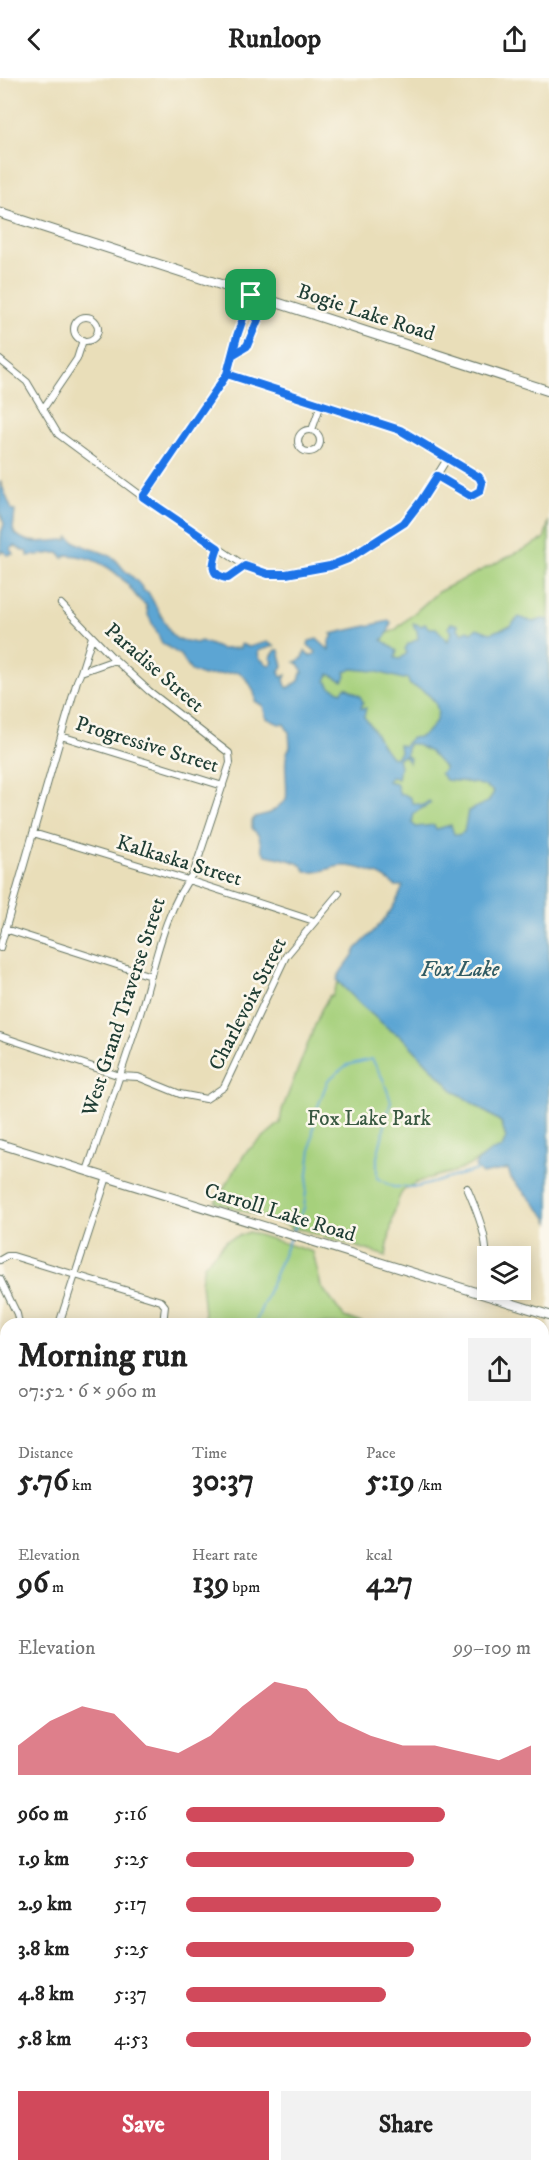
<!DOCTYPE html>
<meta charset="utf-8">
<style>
:root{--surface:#fff;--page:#f2f2f2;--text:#222;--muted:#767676;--accent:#d1495b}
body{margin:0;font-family:"IM FELL DW Pica",serif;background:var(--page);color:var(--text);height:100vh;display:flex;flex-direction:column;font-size:22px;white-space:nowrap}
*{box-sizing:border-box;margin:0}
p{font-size:20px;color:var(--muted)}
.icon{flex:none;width:33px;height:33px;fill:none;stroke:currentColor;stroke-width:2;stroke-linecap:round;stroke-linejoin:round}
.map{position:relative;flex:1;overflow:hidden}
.drawer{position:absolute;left:0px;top:1240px;width:549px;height:854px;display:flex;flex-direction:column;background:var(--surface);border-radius:18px 18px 0 0;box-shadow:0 3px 15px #0003}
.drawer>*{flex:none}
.buttons{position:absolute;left:477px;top:1168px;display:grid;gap:12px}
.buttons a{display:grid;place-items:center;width:54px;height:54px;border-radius:0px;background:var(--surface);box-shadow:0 3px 15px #0003;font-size:30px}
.pin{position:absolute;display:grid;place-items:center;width:51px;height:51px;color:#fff;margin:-26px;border-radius:12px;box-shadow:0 3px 9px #0006}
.round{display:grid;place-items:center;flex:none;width:63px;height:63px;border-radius:0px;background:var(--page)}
.headline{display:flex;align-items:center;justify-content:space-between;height:102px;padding:0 18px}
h1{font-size:33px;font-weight:700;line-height:45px}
.figures{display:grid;grid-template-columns:repeat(3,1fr);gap:9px;height:102px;padding:6px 18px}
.figures div{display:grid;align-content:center}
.figures b{font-size:30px;font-weight:700}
.figures small{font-size:16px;font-weight:400}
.figures p{font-size:16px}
.chart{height:168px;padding:12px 18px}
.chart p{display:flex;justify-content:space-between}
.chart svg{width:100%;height:108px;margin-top:6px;fill:var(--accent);opacity:.7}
.cta{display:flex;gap:12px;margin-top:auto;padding:12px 18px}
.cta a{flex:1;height:69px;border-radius:0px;background:var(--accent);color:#fff;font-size:24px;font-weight:700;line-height:69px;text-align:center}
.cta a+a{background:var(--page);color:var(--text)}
ul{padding:0 18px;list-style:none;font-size:20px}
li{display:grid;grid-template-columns:96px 72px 1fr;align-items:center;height:45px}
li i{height:15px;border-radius:8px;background:var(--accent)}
header{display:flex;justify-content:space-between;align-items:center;height:78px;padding:0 18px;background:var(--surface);font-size:27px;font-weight:700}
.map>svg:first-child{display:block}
.green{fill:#a6d07c;stroke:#628658;stroke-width:1.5}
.water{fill:#5ca5d3;stroke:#3e7184;stroke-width:1.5;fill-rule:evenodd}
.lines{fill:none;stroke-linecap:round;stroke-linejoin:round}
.stream{stroke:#5ca5d3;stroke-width:2}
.minor-casing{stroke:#667563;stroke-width:8}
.tertiary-casing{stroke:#667563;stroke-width:10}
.secondary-casing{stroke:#667563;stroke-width:11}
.minor{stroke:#fff;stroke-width:6}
.tertiary{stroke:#fff;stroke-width:8}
.secondary{stroke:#fff;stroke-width:9}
.route-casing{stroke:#fff;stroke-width:12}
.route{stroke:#1a73e8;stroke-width:8}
.labels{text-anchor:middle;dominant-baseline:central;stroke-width:5;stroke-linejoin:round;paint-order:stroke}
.street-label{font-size:21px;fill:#1f3d34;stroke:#fbf7ec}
.park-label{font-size:21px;fill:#3a5a42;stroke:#fbf7ec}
.water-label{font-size:22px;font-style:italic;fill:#315c64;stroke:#fbf7ec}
</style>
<header><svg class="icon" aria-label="back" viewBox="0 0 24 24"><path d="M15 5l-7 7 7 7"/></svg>Runloop<svg class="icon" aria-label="share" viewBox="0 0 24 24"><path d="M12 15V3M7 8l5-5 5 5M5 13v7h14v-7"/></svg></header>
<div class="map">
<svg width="549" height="2093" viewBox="0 0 549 2093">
<rect width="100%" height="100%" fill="#fbf7ec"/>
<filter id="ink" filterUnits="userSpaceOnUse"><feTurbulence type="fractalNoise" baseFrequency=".0167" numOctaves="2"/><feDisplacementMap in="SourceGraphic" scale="12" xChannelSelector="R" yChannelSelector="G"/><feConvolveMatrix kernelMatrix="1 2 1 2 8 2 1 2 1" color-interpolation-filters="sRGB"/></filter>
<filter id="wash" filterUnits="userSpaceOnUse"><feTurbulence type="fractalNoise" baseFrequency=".008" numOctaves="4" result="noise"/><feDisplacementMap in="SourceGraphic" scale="24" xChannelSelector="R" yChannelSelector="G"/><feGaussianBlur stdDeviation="1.35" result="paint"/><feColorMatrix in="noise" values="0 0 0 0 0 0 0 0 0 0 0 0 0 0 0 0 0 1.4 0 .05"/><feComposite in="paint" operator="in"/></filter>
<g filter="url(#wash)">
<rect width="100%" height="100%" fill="#e9deb9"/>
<path class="green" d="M549,443v238l-63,82 -76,8 -95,-172 18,-19 62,-28 43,-38 106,-53z
M338,904l40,38 24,17 52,54 47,31 5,16 -5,12c-17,3 -29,17 -45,21 -17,5 -38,8 -52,19 -10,9 -15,51 -18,66l-82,-26 -14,-2v-2l-75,-24 31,-50 34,-29 2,-13 39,-100 9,-15 2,1z
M249,1154l64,20 8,34 23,31 20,7h-159l-4,-42 3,-17 23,-25z
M0,2027l6,2v59h188l16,5h-210z"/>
<path class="water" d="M0,403l12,29 3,1 -2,19c11,18 37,10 54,10l2,-3c11,11 30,12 43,20 8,5 10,13 17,17 6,5 12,10 15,17l4,1 24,43 5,4 19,4 5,-2 20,8 19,-1 1,-4 8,3 18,-5 7,4 -16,5 1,7 11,8 3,-4 -3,-4 6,-8h3l4,16 -4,6 2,5 5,-2 -2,5 2,6 2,2 11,-7 2,-8h2l-3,-8 -5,-3 8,-4 2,-7 4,5 6,-2 1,-2 -8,-7 1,-4 8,-2 12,11v-9l4,-5 -2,-2 58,-13 2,1c-1,7 -4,14 -9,18l15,11 -2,7 5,1 7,-6 -2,-4 3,-5 10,-5 -1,-9 -3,-3 -1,-4 8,3 4,-2 4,4h7l12,13 4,-9 -4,-4 3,-5 7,2v4l4,4 6,-3 4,2 5,-4 13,5 20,-7 9,-9 14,5 10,-3 6,1v602l-4,-7 -34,-37 -3,-9 -26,5 -7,-7 1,-4 14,-11 12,-4 4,-10 -5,-16 -47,-31 -52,-54 -12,-7 -29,-25 -24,-25c3,-12 15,-19 19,-31 19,-19 37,-35 47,-63h-8c-11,-12 -42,-23 -60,-19 -10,3 -17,6 -27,5 -3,-1 -4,-4 -6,-6 -7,-6 -26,-9 -36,-11l-4,-5 -3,-14 -7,-8v-7l3,-4 15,-4 16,-13c3,-15 -5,-42 4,-53l-1,-15 -5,-8h-5l-13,-6 -3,-12 -8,-5c1,-11 -7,-21 -16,-29l-36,4 -12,-5 -11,-16 -18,-12 -14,-28 -2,-10c-9,-5 -13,-14 -19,-21 -16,-18 -37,-28 -60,-29l-4,3 -4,-5h-4l-27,3v-4l-5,-1 -8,-5 -5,3 4,5 -7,1 -4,-4 -3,3 1,-21 3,-9 -4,-12zM352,591l22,2 29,8 4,-1 3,7c26,9 40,30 13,50 -9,6 -9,-3 -19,11l-5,-1 1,7 -5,6 -4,-1c-12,-13 -16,-29 -27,-40l2,-9h-5l2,-6 -3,-6 -14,-9 -5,5 -10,-5 -5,-6 3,-7 14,7 3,-5 -1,-4zM408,666h7l15,8 14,15v3l-4,3 6,7c16,2 35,1 48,12l-6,10 -20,9 -4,21 -6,3 -4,-1 -3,-9 -15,4 -2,-4 -18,2 -4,-4 2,-10 17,-10 -2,-2 -6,4 -11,-2 -1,-5 -7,-4 -4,1 -4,-12 -9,-2 5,-4 6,2 2,-13 -2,-8 6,-2 5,7 1,-5 -4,-3z
M543,1263l6,2v342l-6,11z
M543,1780h6v40h-6z
M549,1923v41l-3,7 3,37v40l-6,-21v-88z"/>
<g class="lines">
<path class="stream" d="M292,1155l12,-25 11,-94 13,-34 19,-15 25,-6 11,20 8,22 -14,56v21l16,9h25l59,-17
M255,1246l35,-86"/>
</g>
</g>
<g filter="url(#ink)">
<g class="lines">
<defs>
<path id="minor" d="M74 251a12 12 0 1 1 24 0a12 12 0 1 1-24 0Z
M232,277l15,-9 19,-46
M0,282l27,22 31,52 85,63 102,69 23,8 33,-3 29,-5 18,-7 56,-36 17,-22 26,-42
M227,296l173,56 79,47 3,10 -5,6 -6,3 -34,-20
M43,331l34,-50 6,-19
M298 363a11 11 0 1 1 22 0a11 11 0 1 1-22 0Z
M312,352l9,-26
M143,419l84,-123 10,-38 14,-41
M218,470l-5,16 1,8 8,5 6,1 17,-12
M61,526l50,52 38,35 80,62 1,10 -36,109c-31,40 -39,94 -54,142 -16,52 -35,104 -53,157
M81,594l11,-35
M61,658l162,50
M33,755l155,47 126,41
M5,851l146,47
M0,870l77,-267 4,-9 34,-12
M0,958l120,40 18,1 42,17 26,5 18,-12 62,-131 53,-63
M467,1110c17,39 26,64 14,106
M0,1182l7,-4h6l148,45 4,5 -2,18
M0,1201l17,35 2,10
M59,1246l48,-147
M0,1278l6,-2
M0,1427l6,-18
M0,1556l6,1
M0,1600l6,-1
M0,1769l6,6
M0,1890l6,2
M0,1975l6,2
M403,2088l5,5
M348,2093l6,-5"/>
<path id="tertiary" d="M0,1066l549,171"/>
<path id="secondary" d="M0,135l549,178"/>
</defs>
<use href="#minor" class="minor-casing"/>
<use href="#tertiary" class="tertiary-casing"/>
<use href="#secondary" class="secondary-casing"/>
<use href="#minor" class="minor"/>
<use href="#tertiary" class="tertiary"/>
<use href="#secondary" class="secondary"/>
</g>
</g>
<g class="lines" filter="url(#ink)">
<defs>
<path id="route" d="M251,217l-14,41 -10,38 -84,123 75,51c-5,14 -10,28 10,30l17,-12 23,8h18l44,-8 18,-7 56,-36 17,-22 16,-25 34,20 9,-5 2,-8 -3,-6 -79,-47 -173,-56 5,-19 15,-9 19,-46 -15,-5"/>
</defs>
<use href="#route" class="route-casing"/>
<use href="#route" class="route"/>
</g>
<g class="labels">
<g class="street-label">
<text transform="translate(366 235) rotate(18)">Bogie Lake Road</text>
<text transform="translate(154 590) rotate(41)">Paradise Street</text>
<text transform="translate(147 667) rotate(17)">Progressive Street</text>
<text transform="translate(179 783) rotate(17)">Kalkaska Street</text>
<text transform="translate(248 926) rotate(-63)">Charlevoix Street</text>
<text transform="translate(124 929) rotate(-72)">West Grand Traverse Street</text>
<text transform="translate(280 1135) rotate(17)">Carroll Lake Road</text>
</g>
<g class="park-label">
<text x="369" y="1041">Fox Lake Park</text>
</g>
<g class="water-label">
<text x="460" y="891">Fox Lake</text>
</g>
</g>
</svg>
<div class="buttons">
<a><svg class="icon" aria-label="layers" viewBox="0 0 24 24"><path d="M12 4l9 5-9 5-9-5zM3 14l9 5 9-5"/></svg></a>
</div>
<div class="pin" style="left:251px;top:217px;background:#1e9e55"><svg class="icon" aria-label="arrive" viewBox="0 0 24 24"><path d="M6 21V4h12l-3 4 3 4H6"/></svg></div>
<section class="drawer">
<div class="headline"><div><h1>Morning run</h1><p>07:52 · 6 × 960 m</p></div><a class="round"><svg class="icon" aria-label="share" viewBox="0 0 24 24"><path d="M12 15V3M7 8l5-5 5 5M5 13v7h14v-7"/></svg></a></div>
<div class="figures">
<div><p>Distance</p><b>5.76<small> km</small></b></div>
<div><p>Time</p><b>30:37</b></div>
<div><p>Pace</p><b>5:19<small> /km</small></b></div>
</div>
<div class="figures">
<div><p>Elevation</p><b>96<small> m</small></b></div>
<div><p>Heart rate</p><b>139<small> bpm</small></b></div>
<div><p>kcal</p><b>427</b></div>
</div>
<div class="chart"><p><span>Elevation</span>99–109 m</p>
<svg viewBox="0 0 160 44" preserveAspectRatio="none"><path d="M0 44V32L10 22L20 16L30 19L40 32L50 35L60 28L70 16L80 6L90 9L100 22L110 28L120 32L130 32L140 35L150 38L160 32V44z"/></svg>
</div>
<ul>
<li><b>960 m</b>5:16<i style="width:75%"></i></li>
<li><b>1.9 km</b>5:25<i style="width:66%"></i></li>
<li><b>2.9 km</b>5:17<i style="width:74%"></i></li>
<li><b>3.8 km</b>5:25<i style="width:66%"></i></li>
<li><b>4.8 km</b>5:37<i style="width:58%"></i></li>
<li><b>5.8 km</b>4:53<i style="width:100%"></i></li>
</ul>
<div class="cta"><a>Save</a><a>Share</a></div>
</section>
</div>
